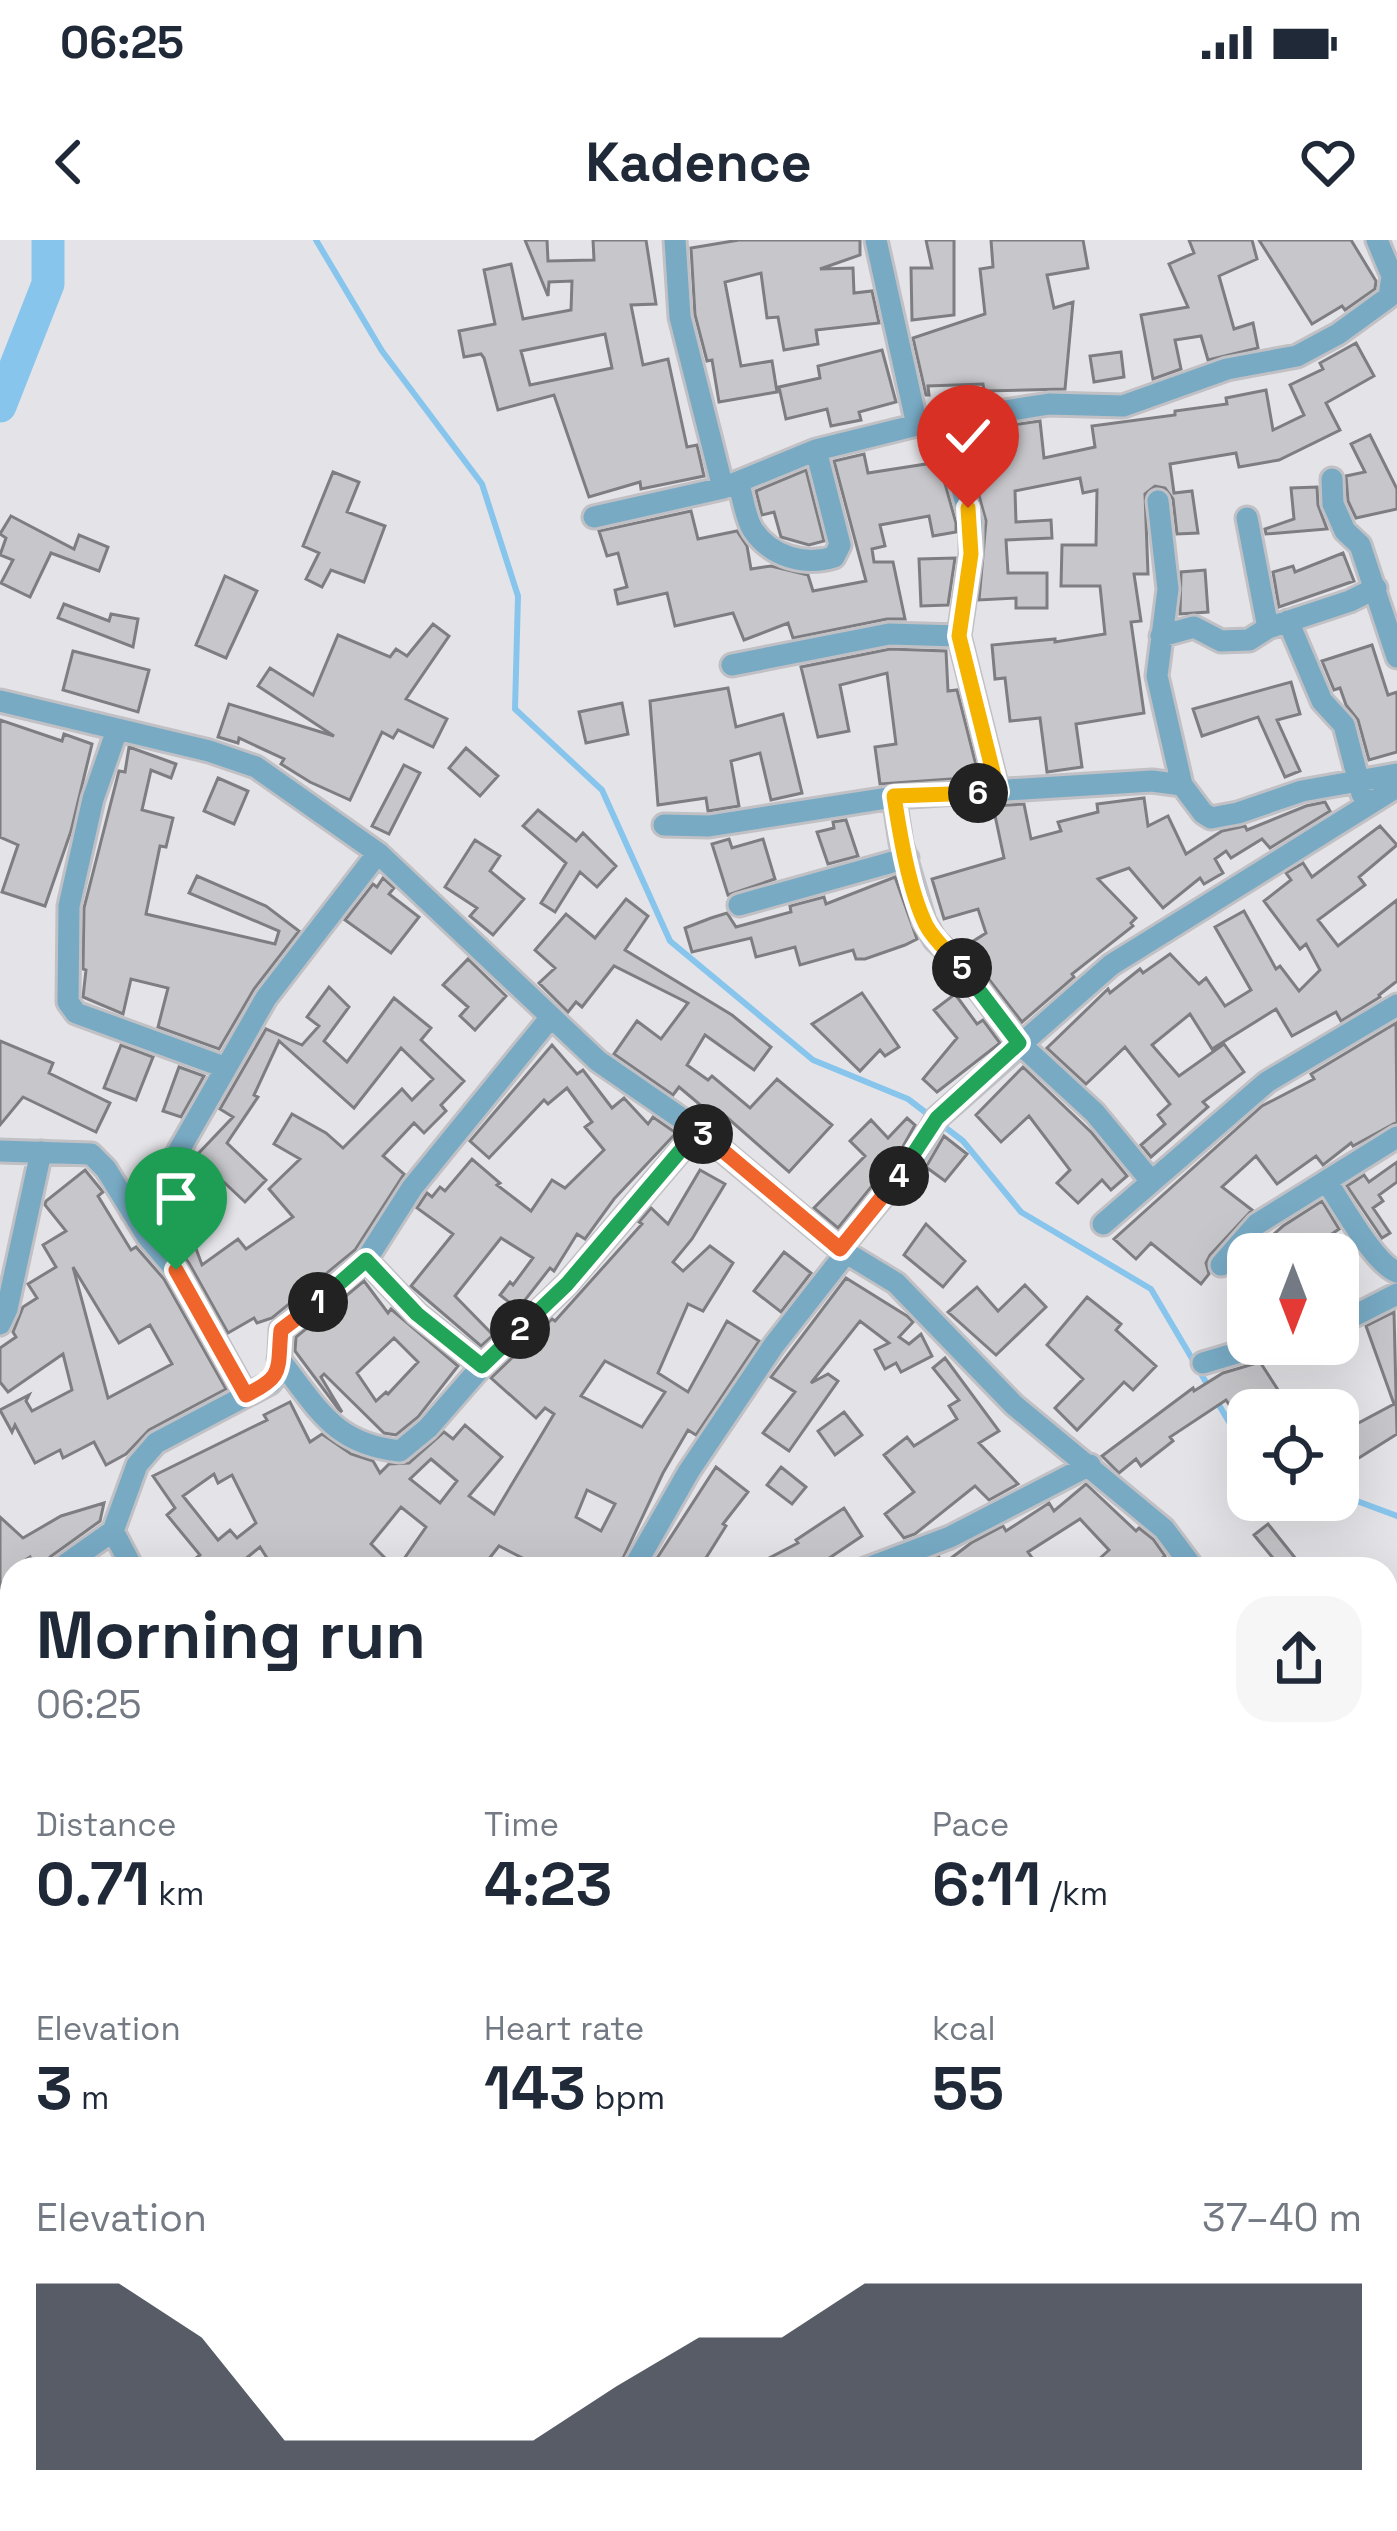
<!DOCTYPE html>
<meta charset="utf-8">
<style>
:root{--surface:#fff;--page:#f6f6f7;--text:#1f2937;--muted:#747a83;--accent:#111827}
body{margin:0;font-family:"Space Grotesk",sans-serif;background:var(--page);color:var(--text);height:100vh;display:flex;flex-direction:column;font-size:45px;white-space:nowrap}
*{box-sizing:border-box;margin:0}
p{font-size:39px;color:var(--muted)}
.icon{flex:none;width:66px;height:66px;fill:none;stroke:currentColor;stroke-width:2;stroke-linecap:round;stroke-linejoin:round}
.map{position:relative;flex:1;overflow:hidden}
.panel{position:absolute;left:0px;top:1317px;width:1398px;height:975px;display:flex;flex-direction:column;background:var(--surface);border-radius:36px 36px 0 0;box-shadow:0 12px 48px #0002}
.panel>*{flex:none}
.needle{width:78px;rotate:180deg}
.buttons{position:absolute;left:1227px;top:993px;display:grid;gap:24px}
.buttons a{display:grid;place-items:center;width:132px;height:132px;border-radius:24px;background:var(--surface);box-shadow:0 12px 48px #0002;font-size:60px}
.pin{position:absolute;display:grid;place-items:center;width:102px;height:102px;color:#fff;margin:-123px -51px;border-radius:50% 50% 50% 0;rotate:-45deg;box-shadow:0 0 12px #0007}
.pin .icon{rotate:45deg}
.km{position:absolute;width:60px;height:60px;margin:-30px;border-radius:50%;background:#222;color:#fff;font-size:33px;line-height:60px;text-align:center}
.round{display:grid;place-items:center;flex:none;width:126px;height:126px;border-radius:36px;background:var(--page)}
.headline{display:flex;align-items:center;justify-content:space-between;height:204px;padding:0 36px}
h1{font-size:66px;font-weight:800;line-height:90px}
.stats{display:grid;grid-template-columns:repeat(3,1fr);gap:18px;height:204px;padding:12px 36px}
.stats div{display:grid;align-content:center}
.stats b{font-size:60px;font-weight:800}
.stats small{font-size:33px;font-weight:400}
.stats p{font-size:33px}
.chart{height:336px;padding:24px 36px}
.chart p{display:flex;justify-content:space-between}
.chart svg{width:100%;height:216px;margin-top:12px;fill:var(--accent);opacity:.7}
.status{display:flex;justify-content:space-between;align-items:center;height:84px;padding:0 60px;background:var(--surface);direction:ltr}
.status svg{height:33px;fill:currentColor}
header{display:flex;justify-content:space-between;align-items:center;height:156px;padding:0 36px;background:var(--surface);font-size:54px;font-weight:800}
.map>svg:first-child{display:block}
.lines{fill:none;stroke-linecap:round;stroke-linejoin:round}
.stream{stroke:#88c5ed;stroke-width:6}
.river{stroke:#88c5ed;stroke-width:33}
.building{fill:#c7c7cb;stroke:#7e7e82;stroke-width:3;fill-rule:evenodd}
.minor-casing{stroke:#c1c1c5;stroke-width:27}
.minor{stroke:#78aac4;stroke-width:21}
.split-1-casing{stroke:#fff;stroke-width:24}
.split-2-casing{stroke:#fff;stroke-width:24}
.split-3-casing{stroke:#fff;stroke-width:24}
.split-4-casing{stroke:#fff;stroke-width:24}
.split-5-casing{stroke:#fff;stroke-width:24}
.split-6-casing{stroke:#fff;stroke-width:24}
.split-7-casing{stroke:#fff;stroke-width:24}
.split-1{stroke:#f0652b;stroke-width:15}
.split-2{stroke:#22a559;stroke-width:15}
.split-3{stroke:#22a559;stroke-width:15}
.split-4{stroke:#f0652b;stroke-width:15}
.split-5{stroke:#22a559;stroke-width:15}
.split-6{stroke:#f5b400;stroke-width:15}
.split-7{stroke:#f5b400;stroke-width:15}
</style>
<div class="status"><b>06:25</b><svg viewBox="0 0 49 12"><path d="M0 12V9h3v3zM5 12V6h3v6zM10 12V3h3v9zM15 12V0h3v12zM26 1h20v11H26zM47 4h2v5h-2z"/></svg></div>
<header><svg class="icon" aria-label="back" viewBox="0 0 24 24"><path d="M15 5l-7 7 7 7"/></svg>Kadence<svg class="icon" aria-label="heart" viewBox="0 0 24 24"><path d="M12 20l-8-8c-3-5 5-10 8-4 3-6 11-1 8 4z"/></svg></header>
<div class="map">
<svg width="1397" height="2291" viewBox="0 0 1397 2291">
<rect width="100%" height="100%" fill="#e4e4e8"/>
<g class="lines">
<path class="stream" d="M316,0l66,111 100,133 36,112 -3,113 87,81 68,151 143,119 95,39 55,42 58,71 130,77 59,100
M1216,1160l16,27 16,11
M1338,1254l59,22"/>
<path class="river" d="M0,166l48,-122v-44"/>
</g>
<path class="building" d="M525,0h22l1,21 46,-1 -1,-20h53l10,64 -25,1 12,60 25,-6 19,88 10,-2 7,31 -63,13 -1,-7 -51,15 -35,-102 -56,15 -14,-52 -3,-4 -17,3 -5,-26 36,-7 -11,-54 27,-6 12,55 48,-9 1,-29 -23,1 -1,14zM605,94l7,34 -82,17 -9,-34z
M739,0h121v15l-40,14 33,-1 1,25 18,-2 7,32 -63,7 2,14 -34,6 -6,-33 -11,1 -6,-45 -36,9 16,84 31,-5 5,31 -58,10 -7,-42 -5,1 -12,-46 -4,-67z
M926,0h28v75l-42,5 -1,-52h21z
M991,0h92l5,28 -41,7 7,33 19,-6 -8,87 -81,2 -1,-7 -55,2 1,9h-3l-13,-57 72,-24 -5,-45 13,-2z
M1189,0h63l5,19 -38,17 15,53 19,-6 5,25 -50,12 -7,-24 -26,4 6,29 -28,10 -12,-64 47,-8 -19,-43 25,-11z
M1259,0h92l25,41 -1,8 -30,21 -3,-4 -30,18z
M1356,103l18,33 -48,27 14,27 -61,30 -40,7 -3,-14 -66,11 4,29 18,-2 6,42 -21,1 -4,-35 -8,-11 -10,-2 -10,8 3,80h-14l7,47 -10,1 13,91 -68,11 6,43 -35,5 -7,-54 -30,3 -5,-43 -10,1 -3,-34 63,-6v3l50,-8 -5,-48h-39l1,-41h34l1,-55 -14,3 -3,-15 -65,13 1,31 35,-2 1,18 -46,2 2,33h39v35h-31v-10l-37,2 7,-79 -18,-65 7,-2 -3,-23 68,-10 4,37 51,-11 -3,-21 83,-11v-4l52,-7 -1,-6 40,-8 7,40 31,-15 -14,-30 33,-16 -3,-6z
M882,110l14,52 -37,10 2,8 -30,6 -4,-17 -41,10 -7,-32 41,-9 -2,-12z
M1121,112l3,25 -30,5 -4,-26z
M1370,195l27,54v20l-41,9 -8,-17 -2,-25 19,-4 -14,-28z
M864,214l4,19 71,-11 17,61v9l-23,4 -4,-20 -49,9 5,21 -13,3 2,13h19l12,57h-18l-94,19 -5,-15 -44,17 -11,-27 -58,13 -8,-33 -49,11 -3,-14 12,-3 -9,-34 -11,3 -8,-25 92,-20 7,28 39,-8 10,15 4,23 20,-3 37,9 5,16 53,-10 -32,-120z
M806,230l18,71 -15,4 -28,-8 -7,-25 -12,3 -6,-24z
M333,232l26,10 -12,30 38,14 -21,56 -33,-12 -9,17 -16,-8 13,-26 -16,-7z
M1317,247l1,18 9,24 -61,5 -1,-5 29,-10 -3,-31z
M11,276l63,33 5,-14 29,12 -9,24 -48,-18 -21,44 -29,-14 12,-23 -13,-5 6,-17 -6,-4z
M1343,313l11,28 -75,26 -6,-35 20,-6 2,6z
M955,318l-7,47 -27,1 -2,-47z
M1205,330l3,42 -28,2 1,-42z
M225,336l32,15 -31,67 -30,-13z
M64,364l45,17 2,-7 27,5 -5,28 -75,-29z
M433,384l16,12 -43,63 41,20 -14,28 -35,-17 -5,8 -11,-6 -32,68 -40,-18 -29,-18 3,-5 -45,-21 -1,5 -20,-6 11,-33 105,32 -76,-50 12,-18 43,27 25,-60 52,22 6,-8 11,7z
M1372,405l16,50 9,-3v60l-28,8 -11,-40 -12,-15 -6,-17 -6,2 -12,-29z
M890,409l56,2 2,40 9,-1 22,87 -99,7 -5,-37 21,-3 -9,-71 -47,12 9,46 -31,6 -17,-70z
M73,411l76,19 -11,42 -75,-22z
M1291,442l9,32 -23,6 23,51 -15,6 -27,-60 -56,19 -9,-27z
M728,448l8,39 47,-13 19,79 -31,7 -11,-47 -29,8 8,45 -31,5 -2,-13 -48,7 -8,-104z
M622,463l6,31 -42,9 -7,-31z
M0,480l62,21 2,-7 28,10 -21,87 -26,75 -43,-14 16,-47 -18,-8z
M129,507l47,17 -5,14 -20,-8 -9,40 31,8 -7,29 -6,-1 -14,68 129,30 4,-13 -90,-38 8,-17 69,30 33,25 -45,58 -35,60 -61,-22 10,-39 -37,-9 -8,35 -40,-17 3,-27 -3,-1 1,-61 35,-137 6,1z
M466,508l32,28 -18,20 -31,-28z
M404,525l16,8 -31,61 -17,-8z
M218,538l30,13 -14,33 -30,-13z
M1144,558l4,28 20,-10 18,38 36,-23 23,-5 2,4 59,-24 19,-4 5,9 -60,37 -8,-9 -31,19 -5,-7 -11,8 8,14 -19,11 -4,-6 -37,30 -34,-40 -31,11 38,39 -5,5 2,3 -61,48 2,3 -52,45 -58,-75 22,-14 -8,-24 -34,10 -12,-40 72,-21 -11,-52 31,-2 7,35 30,-8 -3,-9 40,-10 -1,-8z
M538,570l38,31 7,-8 33,33 -19,21 -17,-15 -25,40 -14,-9 25,-40 -43,-37z
M846,580l12,36 -30,8 -11,-32 17,-4 -1,-6z
M1380,586l17,19 -38,32 6,8 -47,35 20,26 59,-46v81l-18,14 1,2 -39,24 -5,-9 -44,24 -16,-27 -64,40 -22,-35 -38,31 27,31 45,-32 20,28 -41,30 5,5 -57,50 -10,-12 24,-21 -7,-9 12,-11 -45,-57 -39,37 -39,-36 61,-59 2,4 30,-24 3,4 27,-19 29,30 7,-6 19,28 26,-16 -36,-63 29,-16 32,58 4,-3 19,25 21,-21 -14,-26 -6,5 -36,-48 27,-21 -5,-7 17,-10 9,14z
M729,599l3,9 31,-9 12,40 -47,16 -16,-51z
M475,600l25,16 -10,15 34,28 -31,36 -23,-19 7,-8 -32,-21z
M895,637l22,62 -12,6 -40,14h-9l-3,-9 -53,15 -5,-18 -39,10 -5,-19 -59,14 -7,-24 26,-10 16,-5 9,14 55,-15 -1,-6 34,-9 2,7z
M383,638l11,10 -5,6 30,23 -28,36 -46,-33 28,-36 4,3z
M626,659l22,17 -23,34 107,65 39,32 -17,23 -49,-35 -18,30 21,15 4,-4 38,32 27,-29 55,46 -43,47 -67,-59 -5,6 -38,-32 -6,8 -59,-41 23,-33 24,18 27,-36 -74,-37 -32,41 -6,-5 -8,10 -29,-29 16,-15 -20,-18 31,-36 29,24z
M468,719l38,37 -31,34 -15,-14 8,-9 -25,-22z
M329,747l20,20 -25,34 23,21 47,-64 37,30 -10,12 43,41 -23,24 5,6 -22,22 -10,-10 -31,33 21,18 -49,76 -83,68 -15,5 -3,-5 -26,15 -39,-70 -38,-49 16,-18 9,15 5,-3 21,57 36,-26 8,10 47,-32 -24,-28 31,-30 -26,-15 18,-30 34,19 17,15 59,-59 10,11 21,-21 -32,-31 -47,60 -75,-67 -25,54 4,2 -31,46 39,37 -21,22 -49,-46 37,-39 -13,-8 46,-80 36,16 17,-19 -12,-9z
M862,753l37,54 -14,9 -5,-6 -20,21 -48,-47z
M955,754l22,30 6,-4 17,23 -63,49 -14,-13 34,-41 -23,-28z
M1396,783l1,99 -44,24 -2,-3 -28,22 -7,-9 -39,28 -21,-28 -34,31 30,23 -42,45 -4,8 3,11 -8,10 -50,-41 -15,16 -22,-20 148,-133 52,-27 -3,-5z
M0,801l53,22 -4,10 61,30 -14,29 -73,-35 -23,28z
M121,805l32,12 -17,43 -32,-12z
M552,805l25,29 6,-4 29,38 12,-10 24,26 5,-7 23,16 -62,66 -29,40 -8,-5 -23,37 -4,-3 -32,41 -18,-14 10,-13 3,3 20,-27 -32,-20 -46,58 38,39 -12,11 -70,-60 42,-52 -36,-26 10,-15 5,4 8,-10 5,4 27,-32 28,24 -3,2 34,26 21,-31 13,8 39,-38 -19,-23 7,-5 -25,-34 -19,16 -4,-4 -55,58 -19,-17z
M179,827l25,9 -23,41 -18,-6z
M1023,827l69,66 35,43 -16,14 -9,-10 -24,23 -21,-20 13,-13 -41,-54 -28,26 -25,-27z
M907,878l8,7 -14,25 -63,78 -24,-20 51,-52 -15,-15 21,-21 17,18z
M944,896l23,18 -22,27 -19,-14z
M1397,922v20l-18,13 4,6 -10,7 17,25 -8,5 -35,-52 17,-11 5,7z
M85,930l18,22 -5,4 33,54 5,-3 28,32 62,110 -77,41 -23,24 -20,11 -12,-23 -31,16 -3,-8 -25,13 -20,-38 -3,7 -12,-22 29,-15 -3,6 6,10 40,-21 -9,-36 -55,38 -8,-10v-34l16,-11 -3,-5 10,-25 14,-9 -9,-14 28,-17 -13,-22 23,-14 -21,-26 1,-4zM73,1027l46,76 31,-18 22,39 -64,34z
M700,930l25,14 -33,55 -19,23 10,9 27,-25 23,17 -30,48 -15,-7 -30,69 30,19 39,-71 32,20 -63,94 -8,-5 -25,43 -45,96h-74l-45,-23 -18,23h-84l29,-42 -25,-20 -30,37 18,18 -8,7h-107l-14,-22 -27,22h-51l18,-14 -33,-40 8,-7 -22,-32 114,-56 -3,-5 26,-13 20,40 12,-8 29,20 22,7 7,12 9,-9 20,-1 35,-31 9,7 12,-14 37,32 -33,39 25,18 60,-100 -9,-6 -9,10 -45,-40 61,-59 3,2 87,-97 -3,-2 12,-14 17,16zM605,1121l60,31 -23,35 -61,-31zM431,1219l26,22 -17,22 -30,-24zM214,1234l4,9 14,-8 24,48 -19,15 -7,-8 -12,10 -35,-44zM587,1250l28,14 -14,27 -25,-14z
M1322,961l17,28 -26,18 5,7h-67l32,-28z
M926,984l39,37 -22,26 -39,-32z
M784,1012l27,21 -30,39 -27,-21z
M846,1038l61,38 6,6 -14,15 10,7 12,-10 11,22 -31,16 -5,-9 -11,6 -10,-19 14,-7 -29,-22 -49,62 17,-9 10,7 -49,70 -26,-18 32,-41 -24,-15z
M364,1041l24,32 3,-4 67,57 -40,51 -22,18 -12,-2 -60,-59 -3,3 21,35 -3,-2 -44,-59 1,-14zM394,1098l24,24 -30,32 -2,-2 -10,9 -19,-28z
M1025,1045l21,22 -50,48 -48,-43 29,-25 21,24z
M1087,1057l34,27 -5,6 40,36 -23,24 -9,-8 -47,48 -22,-22 28,-29 -36,-34z
M1394,1072l3,122 -59,37v-37l56,-30 -28,-78z
M945,1118l54,73 -20,12 39,41 -29,16 -14,-14 -60,48 -11,4 -19,-24 29,-22 -30,-37 23,-18 7,9 43,-27 -8,-13 10,-6 -26,-32z
M1260,1122l20,31 -32,17 -3,6 -9,-14 -6,4 -4,-6 -56,37 3,4 -32,25 -5,-7 -17,14 -17,-17 91,-68 1,3 29,-18z
M844,1172l18,23 -27,20 -17,-24z
M716,1227l32,25 -25,32 3,2 -27,43h-49z
M781,1227l25,20 -14,17 -25,-19z
M1086,1244l50,47 3,-3 14,11 12,17 -16,13h-44l-8,-8 12,-11 -29,-31 -52,33 12,17h-132l31,-12 3,8 29,-22 32,-17 3,5 43,-28 5,8z
M104,1263l-4,18 -50,36 -6,12h-8l-6,-12 -18,12 -12,18v-70l23,21 38,-22z
M844,1268l18,28 -49,33h-65l50,-26 -2,-3z
M1268,1284l36,45h-22l-28,-34z"/>
<g class="lines">
<defs>
<path id="minor" d="M675,0l5,77 43,171
M876,0l41,185
M943,182l28,99v33l-12,82 39,156
M1332,239l1,25 12,27 15,14 37,112
M738,242c5,14 7,36 15,48 18,27 52,36 81,27l6,-12 -24,-95
M1158,261l10,88 -11,87 25,109 21,28 8,5 27,-5 64,-22 95,-17
M594,277l129,-29 93,-38 101,-25 132,-21 74,2 104,-37 70,-13 41,-22 51,-37 3,-21 -15,-36
M1247,278l21,110
M1288,381l34,80 22,24 18,69
M1161,396l33,-9 27,14 28,-1 19,-12 82,-27 26,-13
M732,425l157,-31 70,2
M0,461l209,50 47,16 122,86 220,208 100,69 142,119 56,34 118,122 150,124 30,40
M117,490l-24,69 -24,107 -1,96 8,11 148,54
M894,557l7,46 23,78 11,19 22,21 62,82 76,70 56,68
M664,585l45,1 185,-29 258,-16 30,4
M739,665l168,-47
M0,911l91,3 15,15 41,67 29,34 70,125
M1326,941c16,22 48,83 71,91
M132,972l30,-32 104,-182 112,-145
M1103,984l164,-142 130,-77
M840,1009l73,-90 24,-41 174,-153 286,-178
M366,1020l51,54 65,52
M1221,1025l36,-41 140,-87
M0,1084l7,-15 34,-157
M1338,1084l59,-30
M279,1119c39,49 54,85 121,92l28,-23 54,-62 85,-82 131,-154
M1203,1123l64,-19
M113,1291l20,38
M59,1329l54,-38 24,-66 19,-22 114,-60 9,-11 2,-42 85,-70 46,-72 139,-171
M633,1329l56,-98 85,-126 72,-92
M865,1329l85,-32 140,-72
M0,1377l12,-10
M1386,1550l11,11
M1386,1766l11,1
M8,1786l4,20
M1386,1946l11,2
M1386,2118l11,-2
M220,2280l2,11
M441,2280v11
M950,2280l7,11
M1168,2280l66,11
M47,2291l1,-11
M308,2291l55,-4
M779,2291l1,-11
M1099,2291l3,-11"/>
</defs>
<use href="#minor" class="minor-casing"/>
<use href="#minor" class="minor"/>
</g>
<g class="lines">
<defs>
<path id="split-1" d="M176,1030l70,125c39,-19 31,-25 35,-65l37,-28"/>
<path id="split-2" d="M318,1062l48,-42 51,54 65,52 38,-37"/>
<path id="split-3" d="M520,1089l47,-45 131,-154 5,4"/>
<path id="split-4" d="M703,894l137,115 59,-73"/>
<path id="split-5" d="M899,936l38,-58 82,-75 -57,-75"/>
<path id="split-6" d="M962,728c-12,-15 -27,-26 -36,-43 -17,-35 -26,-90 -32,-129l84,-3"/>
<path id="split-7" d="M968,268l3,46 -12,82 39,156 -20,1"/>
</defs>
<use href="#split-1" class="split-1-casing"/>
<use href="#split-2" class="split-2-casing"/>
<use href="#split-3" class="split-3-casing"/>
<use href="#split-4" class="split-4-casing"/>
<use href="#split-5" class="split-5-casing"/>
<use href="#split-6" class="split-6-casing"/>
<use href="#split-7" class="split-7-casing"/>
<use href="#split-1" class="split-1"/>
<use href="#split-2" class="split-2"/>
<use href="#split-3" class="split-3"/>
<use href="#split-4" class="split-4"/>
<use href="#split-5" class="split-5"/>
<use href="#split-6" class="split-6"/>
<use href="#split-7" class="split-7"/>
</g>
</svg>
<div class="buttons">
<a><svg class="needle" viewBox="-14 -14 28 28"><path d="M0-13l5 13h-10z" fill="#e53935"/><path d="M0 13l5-13h-10z" fill="#747a83"/></svg></a>
<a><svg class="icon" aria-label="locate" viewBox="0 0 24 24"><circle cx="12" cy="12" r="6"/><path d="M12 2v4M12 18v4M2 12h4M18 12h4"/></svg></a>
</div>
<div class="pin" style="left:176px;top:1030px;background:#1e9e55"><svg class="icon" aria-label="arrive" viewBox="0 0 24 24"><path d="M6 21V4h12l-3 4 3 4H6"/></svg></div>
<div class="pin" style="left:968px;top:268px;background:#d93025"><svg class="icon" aria-label="check" viewBox="0 0 24 24"><path d="M5 12l5 5 9-10"/></svg></div>
<b class="km" style="left:318px;top:1062px">1</b>
<b class="km" style="left:520px;top:1089px">2</b>
<b class="km" style="left:703px;top:894px">3</b>
<b class="km" style="left:899px;top:936px">4</b>
<b class="km" style="left:962px;top:728px">5</b>
<b class="km" style="left:978px;top:553px">6</b>
<section class="panel">
<div class="headline"><div><h1>Morning run</h1><p>06:25</p></div><a class="round"><svg class="icon" aria-label="share" viewBox="0 0 24 24"><path d="M12 15V3M7 8l5-5 5 5M5 13v7h14v-7"/></svg></a></div>
<div class="stats">
<div><p>Distance</p><b>0.71<small> km</small></b></div>
<div><p>Time</p><b>4:23</b></div>
<div><p>Pace</p><b>6:11<small> /km</small></b></div>
</div>
<div class="stats">
<div><p>Elevation</p><b>3<small> m</small></b></div>
<div><p>Heart rate</p><b>143<small> bpm</small></b></div>
<div><p>kcal</p><b>55</b></div>
</div>
<div class="chart"><p><span>Elevation</span>37–40 m</p>
<svg viewBox="0 0 160 44" preserveAspectRatio="none"><path d="M0 44V6L10 6L20 17L30 38L40 38L50 38L60 38L70 27L80 17L90 17L100 6L110 6L120 6L130 6L140 6L150 6L160 6V44z"/></svg>
</div>
</section>
</div>
